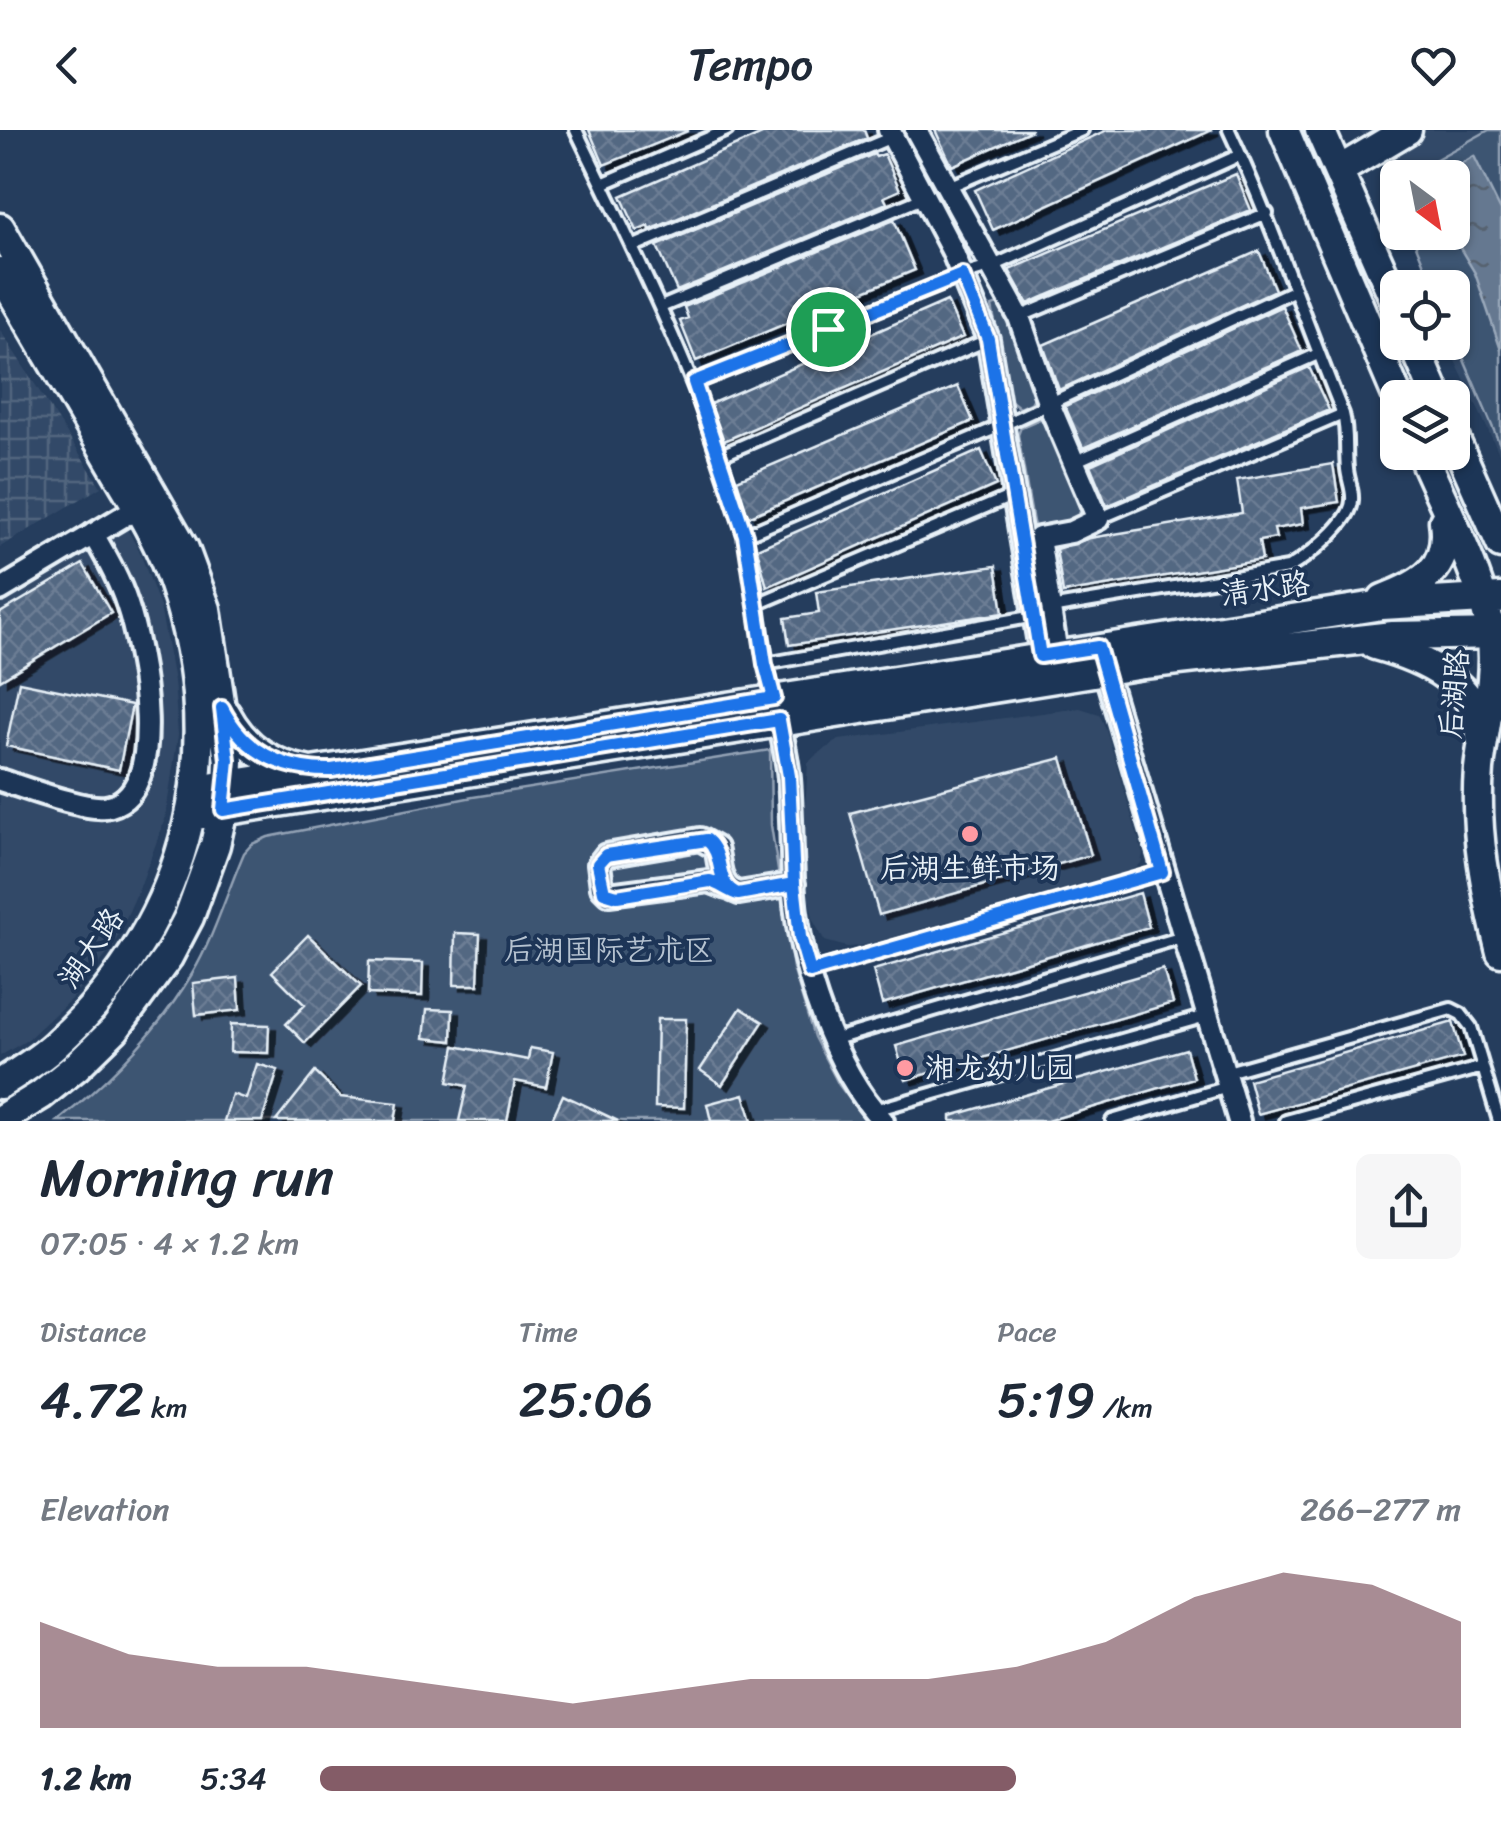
<!DOCTYPE html>
<meta charset="utf-8">
<style>
:root{--surface:#fff;--page:#f6f6f7;--text:#1f2937;--muted:#747a83;--accent:#845c67}
body{margin:0;font-family:Sriracha,"LXGW WenKai TC",sans-serif;background:var(--page);color:var(--text);height:100vh;display:flex;flex-direction:column;font-size:38px;white-space:nowrap}
*{box-sizing:border-box;margin:0}
p{font-size:32px;color:var(--muted)}
.icon{flex:none;width:55px;height:55px;fill:none;stroke:currentColor;stroke-width:2;stroke-linecap:round;stroke-linejoin:round}
.map{position:relative;height:991px;overflow:hidden}
.drawer{display:flex;flex-direction:column;background:var(--surface);flex:1}
.drawer>*{flex:none}
.needle{width:65px;rotate:148deg}
.buttons{position:absolute;left:1380px;top:30px;display:grid;gap:20px}
.buttons a{display:grid;place-items:center;width:90px;height:90px;border-radius:15px;background:var(--surface);box-shadow:0 2px 8px #0004;font-size:50px}
.pin{position:absolute;display:grid;place-items:center;width:85px;height:85px;color:#fff;margin:-42px;border:5px solid #fff;border-radius:50%;box-shadow:0 2px 10px #0007}
.round{display:grid;place-items:center;flex:none;width:105px;height:105px;border-radius:15px;background:var(--page)}
.overview{display:flex;align-items:center;justify-content:space-between;height:170px;padding:0 40px}
h1{font-size:55px;font-weight:600;line-height:75px}
.metrics{display:grid;grid-template-columns:repeat(3,1fr);gap:15px;height:170px;padding:10px 40px}
.metrics div{display:grid;align-content:center}
.metrics b{font-size:50px;font-weight:600}
.metrics small{font-size:28px;font-weight:400}
.metrics p{font-size:28px}
.chart{height:280px;padding:20px 40px}
.chart p{display:flex;justify-content:space-between}
.chart svg{width:100%;height:180px;margin-top:10px;fill:var(--accent);opacity:.7}
ul{padding:0 40px;list-style:none;font-size:32px}
li{display:grid;grid-template-columns:160px 120px 1fr;align-items:center;height:75px}
li i{height:25px;border-radius:12px;background:var(--accent)}
header{display:flex;justify-content:space-between;align-items:center;height:130px;padding:0 40px;background:var(--surface);font-size:45px;font-weight:600}
.map>svg:first-child{display:block}
.built{fill:#334a68}
.industrial{fill:url(#industrial-grid)}
.green{fill:#3e5472;stroke:#93a2b5;stroke-width:2.5}
.water{fill:url(#water-ripples);stroke:#99a8ba;stroke-width:2.5}
.building{fill:url(#building-cross-hatch);stroke:#e8f1f8;stroke-width:2.5;filter:url(#shadow)}
.lines{fill:none;stroke-linecap:round;stroke-linejoin:round}
.lane-casing{stroke:#e8f1f8;stroke-width:18}
.street-casing{stroke:#e8f1f8;stroke-width:28}
.secondary-casing{stroke:#e8f1f8;stroke-width:35}
.lane{stroke:#1d3557;stroke-width:10}
.street{stroke:#1d3557;stroke-width:20}
.secondary{stroke:#1d3557;stroke-width:28}
.route-casing{stroke:#fff;stroke-width:20}
.route{stroke:#1a73e8;stroke-width:12}
.poi-dot{fill:#ff9aa2;stroke:#1d3557;stroke-width:4}
.labels{text-anchor:middle;dominant-baseline:central;stroke-width:8;stroke-linejoin:round;paint-order:stroke}
.street-label{font-size:30px;fill:#e8f1f8;stroke:#1d3557}
.poi-label{font-size:30px;fill:#e8f1f8;stroke:#1d3557}
.park-label{font-size:30px;fill:#b5c2d0;stroke:#1d3557}
</style>
<header><svg class="icon" aria-label="back" viewBox="0 0 24 24"><path d="M15 5l-7 7 7 7"/></svg>Tempo<svg class="icon" aria-label="heart" viewBox="0 0 24 24"><path d="M12 20l-8-8c-3-5 5-10 8-4 3-6 11-1 8 4z"/></svg></header>
<div class="map">
<svg width="1501" height="991" viewBox="0 0 1501 991">
<defs>
<pattern id="industrial-grid" width="8" height="8" patternUnits="userSpaceOnUse" patternTransform="scale(2.5)"><rect width="8" height="8" fill="#334a68"/><path d="M0 4h8M4 0v8" fill="none" stroke="#51657e"/></pattern>
<pattern id="water-ripples" width="26" height="14" patternUnits="userSpaceOnUse" patternTransform="scale(2.5)"><rect width="26" height="14" fill="#657890"/><path d="M2 4q2-2 4 0t4 0M15 11q2-2 4 0t4 0" fill="none" stroke="#576270"/></pattern>
<pattern id="building-cross-hatch" width="8" height="8" patternUnits="userSpaceOnUse" patternTransform="scale(2.5)"><rect width="8" height="8" fill="#536782"/><path d="M0 0l8 8M0 8l8-8" fill="none" stroke="#6c7d94"/></pattern>
<filter id="shadow"><feDropShadow dx="7" dy="4.5" stdDeviation="0" flood-color="#0009"/></filter>
</defs>
<rect width="100%" height="100%" fill="#253d5d"/>
<filter id="ink" filterUnits="userSpaceOnUse"><feTurbulence type="fractalNoise" baseFrequency=".01" numOctaves="2"/><feDisplacementMap in="SourceGraphic" scale="20" xChannelSelector="R" yChannelSelector="G"/><feConvolveMatrix kernelMatrix="1 2 1 2 8 2 1 2 1" color-interpolation-filters="sRGB"/></filter>
<g filter="url(#ink)">
<path class="built" d="M1356,0h145v327l-52,-109 13,7 -10,-67v-110h-54l-1,23 -28,-63z
M115,379l24,41 21,57 14,74 4,54 -13,84 -24,65 -28,63 -42,52 -44,41 -27,16v-478z
M1080,578l19,6 7,15 37,125 -2,9 -6,6 -265,76 -23,2 -22,-6 -11,-19 -7,-32 -3,-63 4,-64 7,-7 24,-16z"/>
<path class="industrial" d="M0,200l101,157 -101,60z"/>
<path class="green" d="M1489,0h12v317l-48,-113 -1,-46 -19,-1 -22,-54 41,-1v-54h-50z
M1004,172l32,92 -5,9 -11,5 -11,-9 -17,-93z
M1042,288l5,1 36,85 -6,15 -35,10 -7,-1 -2,-6 -15,-87 3,-8z
M770,620l1,75 22,143 21,69 25,48 27,36h-808c52,-41 100,-90 134,-147 22,-37 35,-82 52,-121l8,-9 16,-7 205,-40z"/>
<path class="water" d="M1474,26l27,55v139l-26,-77 -24,-40 1,-55 -14,-1z"/>
<path class="building" d="M589,0h99v1l-84,34z
M771,0h93l3,8 -217,92 -1,-4 -12,5 -16,-35z
M935,0h97l-80,36z
M1107,0h105l-219,100 -18,-40z
M874,24l2,3 8,-3 16,36 -16,7 3,6 -210,88 -20,-45z
M1236,44l15,36 -210,88 -13,6 -19,-34z
M894,90l21,50 -219,91 -16,-40 8,-3 -4,-11z
M1259,121l16,39 -216,100 -16,-45z
M947,171l16,36 -239,104 -14,-37z
M1282,176l20,45 -219,97 -18,-42z
M1309,237l20,43 -222,96 -17,-41z
M958,256l15,35 -225,96 -11,-37z
M981,320l15,35 -229,102 -10,-38z
M1333,334l6,38 -38,6 2,16 -29,5 2,9 -17,3 3,19 -199,33 -7,-44 34,-11 152,-25 -5,-33z
M83,434l28,49 -111,67v-67z
M996,436l7,47 -214,32 -4,-27 34,-5 -3,-21z
M19,552l113,23 -13,65 -113,-24z
M1062,628l29,97 -212,60 -29,-102z
M1140,763l9,34 -267,77 -9,-34z
M455,803l25,1 -2,51h-24z
M308,805l53,51 -56,57 -19,-19 19,-19 -33,-33z
M369,831l54,2 -1,33 -54,-2z
M1163,839l10,34 -267,77 -10,-34z
M238,848l2,32 -44,5 -3,-32z
M741,878l22,14 -41,63 -22,-15z
M427,879l26,1 -1,31 -28,-3z
M657,889h29l-2,89 -29,-1z
M1453,892l10,35 -205,57 -9,-34z
M231,894l38,1 -1,28 -38,-1z
M455,916l73,14 2,-12 23,4 -7,35 -31,-6 -8,40h-48l8,-35 -19,-4z
M1186,919l8,29 -147,43h-96v-5z
M257,934l21,6 -16,51h-38l8,-27 14,5z
M315,942l25,25 58,6 -3,18h-119z
M744,964l8,27h-41l-4,-17z
M563,965l55,26h-67z"/>
<g class="lines">
<defs>
<path id="lane" d="M576,0c64,133 127,258 168,402 15,54 16,111 30,165
M602,54l125,-54
M948,57l134,-57
M634,116l258,-109
M661,177l264,-110
M1019,187l248,-104
M694,252l268,-107 31,-9 247,-111
M719,326l268,-116
M1074,332l244,-108
M1098,389l245,-105
M745,405l258,-110 290,-134
M757,474l257,-109
M1050,478l238,-40c18,-10 64,-46 64,-68 1,-10 -4,-20 -5,-31 -2,-19 1,-36 -4,-55 -39,-95 -71,-192 -114,-284
M765,534l270,-48
M810,841l352,-99
M832,910l351,-103
M1224,943l227,-64 10,5 10,13 28,94
M875,980l331,-94
M1112,991l116,-34
M1286,991l197,-54"/>
<path id="street" d="M889,0l63,120 36,89 53,317
M916,0l103,187 30,87 49,115 -27,13 -32,6 18,116
M0,460l137,-82
M1101,528l138,463
M777,580c4,23 10,45 12,69 3,38 2,77 5,115 6,72 39,174 89,227
M0,650c23,7 83,30 105,27 68,-9 36,-162 22,-203 -8,-25 -21,-47 -34,-70
M727,758l-18,-7 -100,13 -7,-7 -3,-23 7,-9 94,-16 16,9c5,18 2,39 23,45l55,-9"/>
<path id="secondary" d="M1284,0l114,268
M1320,0l78,177
M1338,41l69,-41
M0,98l184,321 22,60 23,152 -1,26 -13,58 -26,72 -21,40 -53,72 -38,37 -36,29 -41,25
M0,142c36,61 71,122 107,183 21,37 46,73 61,113 65,173 26,352 -113,477 -16,15 -37,27 -55,39
M1413,212l24,56
M1452,303l49,111
M1421,322c23,54 60,123 70,180 7,45 -7,92 -12,137 -5,62 7,123 22,183
M1383,469c40,-15 68,-31 61,-78
M1375,515c47,13 104,37 106,93
M226,584c17,32 44,51 80,57
M196,660l1186,-185 119,-7
M190,686l953,-152 250,-28 108,-2"/>
</defs>
<use href="#lane" class="lane-casing"/>
<use href="#street" class="street-casing"/>
<use href="#secondary" class="secondary-casing"/>
<use href="#lane" class="lane"/>
<use href="#street" class="street"/>
<use href="#secondary" class="secondary"/>
</g>
</g>
<g class="lines" filter="url(#ink)">
<defs>
<path id="route" d="M828,199l-134,53 51,153 20,129 9,34 -442,72c-49,1 -87,-17 -110,-62l6,52 -5,50 556,-90 10,56 5,108 -56,10c-10,-3 -18,-10 -28,-13l-93,15 -13,-4 -6,-28 8,-9 101,-15c19,16 6,44 31,54l56,-10 6,53 10,35 352,-100 -64,-225 -58,9 -52,-317 -26,-64 -134,54"/>
</defs>
<use href="#route" class="route-casing"/>
<use href="#route" class="route"/>
</g>
<g class="poi-dot">
<circle cx="970" cy="704" r="10"/>
<circle cx="905" cy="938" r="10"/>
</g>
<g class="labels">
<g class="street-label">
<text transform="translate(1265 459) rotate(-8)">清水路</text>
<text transform="translate(1454 564) rotate(-85)">后湖路</text>
<text transform="translate(91 818) rotate(-55)">湖大路</text>
</g>
<g class="poi-label">
<text x="970" y="738">后湖生鲜市场</text>
<text x="925" y="938" text-anchor="start">湘龙幼儿园</text>
</g>
<g class="park-label">
<text x="609" y="820">后湖国际艺术区</text>
</g>
</g>
</svg>
<div class="buttons">
<a><svg class="needle" viewBox="-14 -14 28 28"><path d="M0-13l5 13h-10z" fill="#e53935"/><path d="M0 13l5-13h-10z" fill="#747a83"/></svg></a>
<a><svg class="icon" aria-label="locate" viewBox="0 0 24 24"><circle cx="12" cy="12" r="6"/><path d="M12 2v4M12 18v4M2 12h4M18 12h4"/></svg></a>
<a><svg class="icon" aria-label="layers" viewBox="0 0 24 24"><path d="M12 4l9 5-9 5-9-5zM3 14l9 5 9-5"/></svg></a>
</div>
<div class="pin" style="left:828px;top:199px;background:#1e9e55"><svg class="icon" aria-label="arrive" viewBox="0 0 24 24"><path d="M6 21V4h12l-3 4 3 4H6"/></svg></div>
</div>
<section class="drawer">
<div class="overview"><div><h1>Morning run</h1><p>07:05 · 4 × 1.2 km</p></div><a class="round"><svg class="icon" aria-label="share" viewBox="0 0 24 24"><path d="M12 15V3M7 8l5-5 5 5M5 13v7h14v-7"/></svg></a></div>
<div class="metrics">
<div><p>Distance</p><b>4.72<small> km</small></b></div>
<div><p>Time</p><b>25:06</b></div>
<div><p>Pace</p><b>5:19<small> /km</small></b></div>
</div>
<div class="chart"><p><span>Elevation</span>266–277 m</p>
<svg viewBox="0 0 160 44" preserveAspectRatio="none"><path d="M0 44V18L10 26L20 29L30 29L40 32L50 35L60 38L70 35L80 32L90 32L100 32L110 29L120 23L130 12L140 6L150 9L160 18V44z"/></svg>
</div>
<ul>
<li><b>1.2 km</b>5:34<i style="width:61%"></i></li>
</ul>
</section>
